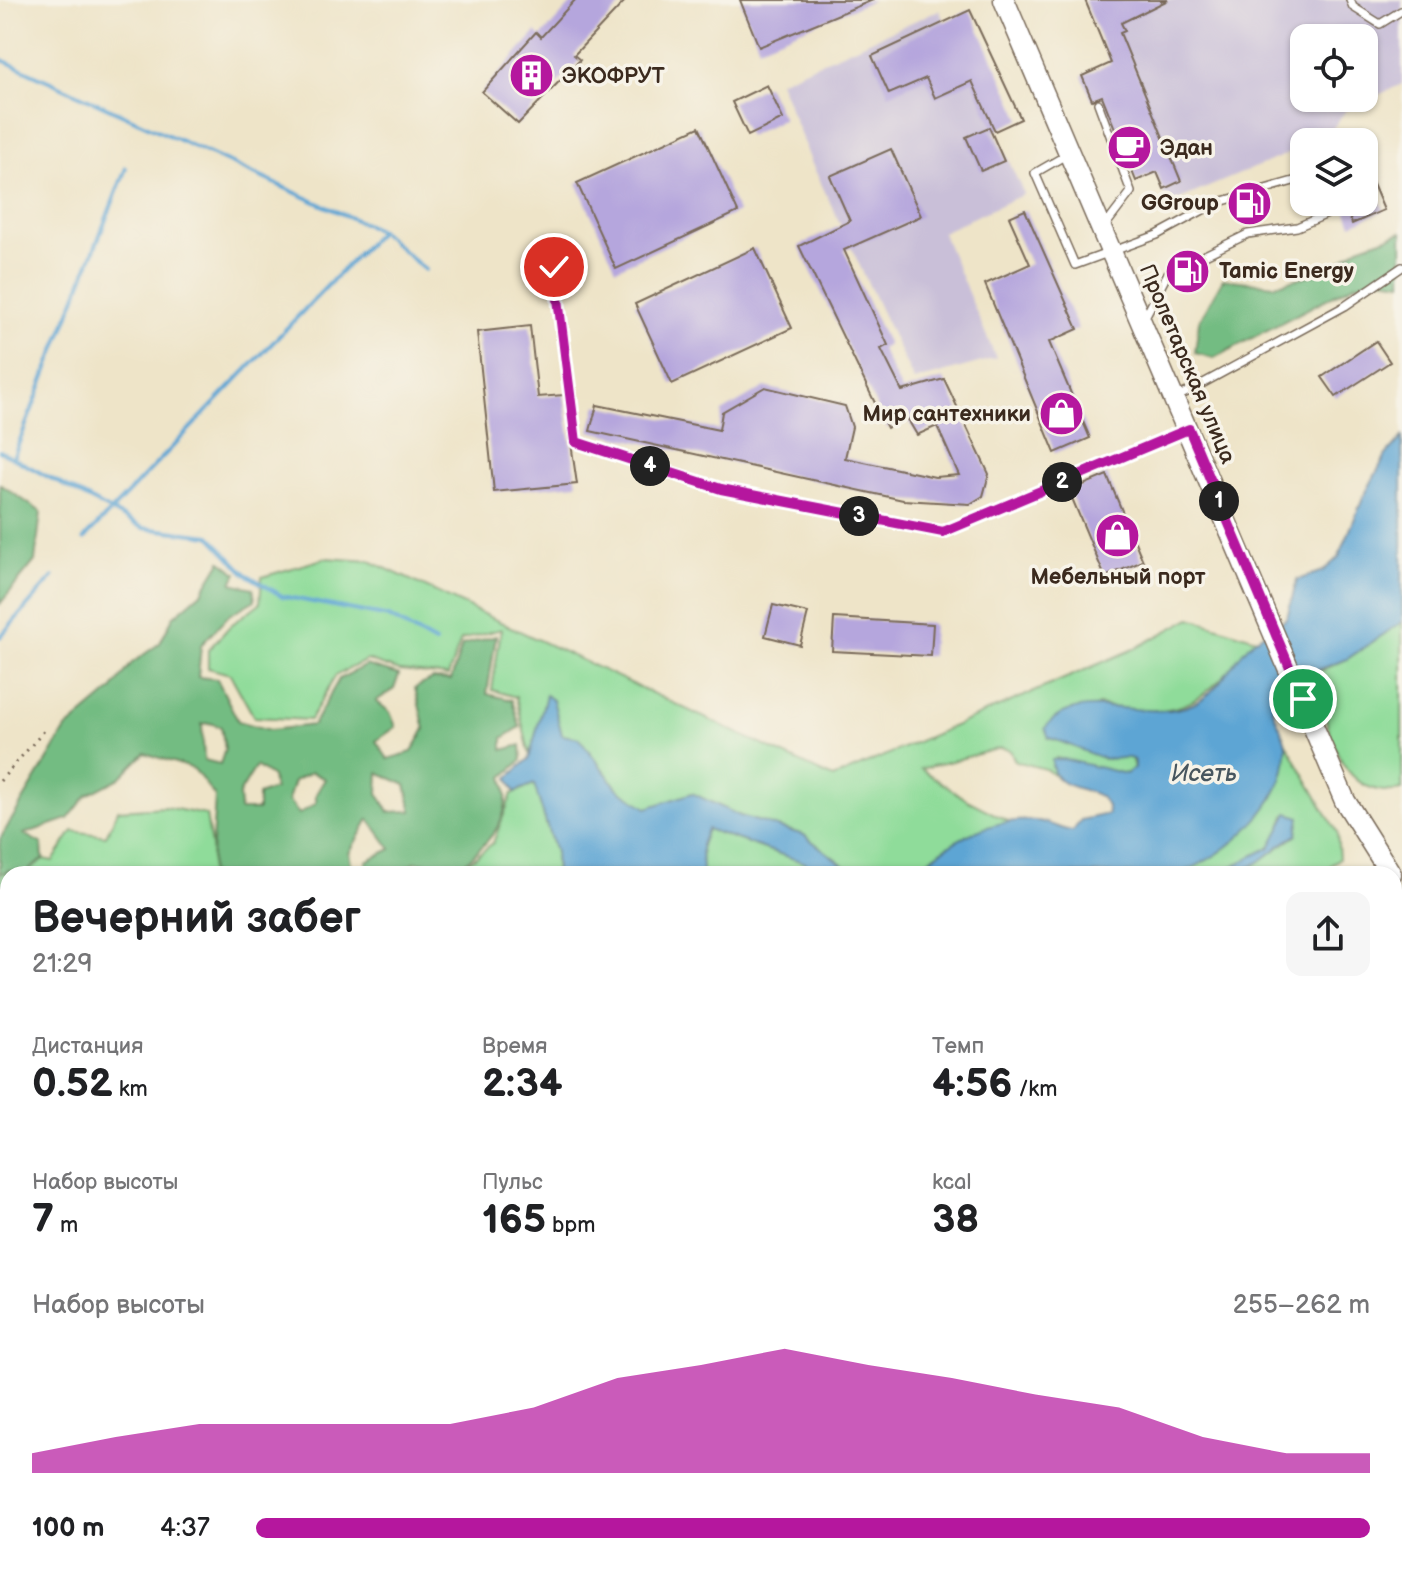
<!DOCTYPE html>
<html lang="ru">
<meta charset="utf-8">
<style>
:root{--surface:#fff;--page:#f6f6f6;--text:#202124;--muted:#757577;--accent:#b5179e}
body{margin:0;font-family:"Balsamiq Sans",sans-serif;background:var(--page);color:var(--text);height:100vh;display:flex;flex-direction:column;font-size:30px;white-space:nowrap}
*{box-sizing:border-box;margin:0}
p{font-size:26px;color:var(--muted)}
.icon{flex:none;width:44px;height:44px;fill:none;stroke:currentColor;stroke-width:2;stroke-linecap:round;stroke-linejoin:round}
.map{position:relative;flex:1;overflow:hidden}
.side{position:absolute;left:0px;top:866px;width:1402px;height:708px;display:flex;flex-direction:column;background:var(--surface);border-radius:24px 24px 0 0;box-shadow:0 2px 6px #0004}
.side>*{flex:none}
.fabs{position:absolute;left:1290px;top:24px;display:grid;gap:16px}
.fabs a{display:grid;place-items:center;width:88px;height:88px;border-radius:16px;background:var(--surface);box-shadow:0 2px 6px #0004;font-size:40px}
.pin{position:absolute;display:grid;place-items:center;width:68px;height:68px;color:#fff;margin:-34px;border:4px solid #fff;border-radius:50%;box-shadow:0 2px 8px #0007}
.km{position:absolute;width:40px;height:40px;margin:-20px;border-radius:50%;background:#222;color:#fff;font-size:22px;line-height:40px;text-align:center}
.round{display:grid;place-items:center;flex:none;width:84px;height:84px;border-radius:16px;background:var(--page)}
.overview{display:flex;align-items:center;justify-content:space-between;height:136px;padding:0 32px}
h1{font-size:44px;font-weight:800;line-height:60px}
.stats{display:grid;grid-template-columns:repeat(3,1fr);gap:12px;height:136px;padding:8px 32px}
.stats div{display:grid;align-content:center}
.stats b{font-size:40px;font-weight:800}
.stats small{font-size:22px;font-weight:400}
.stats p{font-size:22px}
.chart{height:224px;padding:16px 32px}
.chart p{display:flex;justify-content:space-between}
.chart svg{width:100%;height:144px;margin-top:8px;fill:var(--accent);opacity:.7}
ul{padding:0 32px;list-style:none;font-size:26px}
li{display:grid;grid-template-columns:128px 96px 1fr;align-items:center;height:60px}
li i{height:20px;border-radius:10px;background:var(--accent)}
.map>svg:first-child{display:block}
.industrial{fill:#c9bfd8;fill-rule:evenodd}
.green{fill:#8fdc9a;stroke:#65835c;stroke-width:2}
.forest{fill:#73bc82;stroke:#577350;stroke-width:2;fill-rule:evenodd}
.water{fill:#5da5d4;stroke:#4c6879;stroke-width:2}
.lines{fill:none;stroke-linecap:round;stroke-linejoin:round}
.stream{stroke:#5da5d4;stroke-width:4}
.building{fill:#b5a6dd}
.lane-casing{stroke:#7a6b5a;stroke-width:10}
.street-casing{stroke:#7a6b5a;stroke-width:17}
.secondary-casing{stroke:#7a6b5a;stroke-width:23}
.path{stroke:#7a6b5a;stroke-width:3;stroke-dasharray:2 6;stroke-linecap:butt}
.lane{stroke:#fff;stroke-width:7}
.street{stroke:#fff;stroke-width:14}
.secondary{stroke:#fff;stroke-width:20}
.route-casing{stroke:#fff;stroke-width:16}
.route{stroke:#b5179e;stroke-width:10}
.labels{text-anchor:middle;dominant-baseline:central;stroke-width:7;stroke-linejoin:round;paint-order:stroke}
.poi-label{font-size:22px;font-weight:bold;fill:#3b2a1e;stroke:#f7f3e8;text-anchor:start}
.street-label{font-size:22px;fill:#3b2a1e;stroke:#f7f3e8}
.water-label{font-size:24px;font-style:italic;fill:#47555e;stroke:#f7f3e8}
</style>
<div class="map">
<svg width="1402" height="1574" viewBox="0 0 1402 1574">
<rect width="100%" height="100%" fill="#f7f3e8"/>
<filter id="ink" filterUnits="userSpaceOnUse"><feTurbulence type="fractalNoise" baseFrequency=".0125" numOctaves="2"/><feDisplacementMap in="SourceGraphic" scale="16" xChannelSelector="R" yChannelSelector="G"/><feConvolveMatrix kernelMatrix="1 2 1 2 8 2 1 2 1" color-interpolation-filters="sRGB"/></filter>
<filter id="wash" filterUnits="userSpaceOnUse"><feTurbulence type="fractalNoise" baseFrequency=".006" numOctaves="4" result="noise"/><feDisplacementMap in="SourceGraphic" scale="32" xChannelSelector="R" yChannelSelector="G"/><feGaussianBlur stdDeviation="1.8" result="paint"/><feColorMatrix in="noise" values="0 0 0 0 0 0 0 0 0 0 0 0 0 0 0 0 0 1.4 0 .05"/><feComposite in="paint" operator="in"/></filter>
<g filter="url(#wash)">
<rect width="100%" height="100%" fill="#eee4c8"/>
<path class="industrial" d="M1084,0h318v84l-56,26 -20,28 -22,4v5l-136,57zM1304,38h60v60h-60z
M939,10l85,184 -82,38 54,126 -82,23 -102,-217 -33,-83z"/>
<path class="green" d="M326,558l44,3 463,217 303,-130 55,-30 65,21c-56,66 -68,81 -158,66l-49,33 36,10 19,11 27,-2 3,11 -8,6 -70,-16 -4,9 5,10 -12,-8 -30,-8 -5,-11 -9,-2 -80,21 46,31 43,22c-37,10 -69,24 -96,52h-59l-51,-39 -64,-19 -48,-23 -45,16 -29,-20 -39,-51 -17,-3 -9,-35 -7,-4 -16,60 -14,-59 -24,-7 9,-61 -40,11 -13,36 -48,-5 -33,-11 -31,15 -26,45 -56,-3 -24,-43 -22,-6v-18l23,-25 29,-22 2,-26z
M1402,622v168c-67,12 -75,-69 -86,-117l31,-14z
M1286,743l51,89 2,26 -18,16h-81l57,-39 -12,-19 -10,26 -12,10 -45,22h-39c56,-23 103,-69 107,-131z
M534,784l21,69 1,21 -119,-1 23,-4 33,-26 19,-49z
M165,807l41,8 7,44 -3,15h-186l19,-15 10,2 20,-30 33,5 12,-26z
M707,829l99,34 8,11h-112l-1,-29z
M9,870l8,4h-9v360l-8,-16v-326l5,-5 -5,-2v-11z
M13,1566h239l2,8h-243z"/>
<path class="forest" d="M1402,232v50l-26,-4 -21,6 -141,74 -19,-5 4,-32 24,-42 51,6 52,-14 33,-24z
M0,484l41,28 -6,49 -35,43z
M221,561l16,12 -5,10 21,5 2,12 -26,15 -28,30 -3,32 19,2 21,42 32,9 43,-5 26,-46 27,-14 33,10 -5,14 -18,12 14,11 6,15 -20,14 12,18 24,-7 13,-23 -10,-41 17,-9 19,1 11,-35 34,-9 -9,58 25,6 8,27 -17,11v12l18,-5 1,15 -19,17c13,40 -15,66 -43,90l-45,-5 -15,12h-32l-2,-13 25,-12 -22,-30 -20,34 4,21h-143l5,-77 -21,-28 -49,-16 -25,25 -33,17 -19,24 -44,15 18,10 1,15 -19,15 -15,-4 -9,4v-35l66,-110 46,-39 20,-27 28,-20 13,-26 29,-25zM210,723l11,4 4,22 -5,15 -16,-4 -2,-36zM256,766l16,11 2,12 -16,6v15h-18l-1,-16zM311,772l14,7 -9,15v9l-17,11 -11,-14 6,-19zM379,773l27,12 6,26 -23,1 -11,-19z"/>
<path class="water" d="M1402,437v185l-55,37 -45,17 -27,17c-9,18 10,35 11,53 3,59 -58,108 -107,128h-265c32,-32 76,-57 123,-53 13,1 24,9 36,10l8,-11 27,-6c1,-35 -58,-14 -56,-54l12,-1 62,15 8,-6v-8c-11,-6 -20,2 -31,-2 -18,-5 -35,-15 -54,-20l-4,-10c34,-44 101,-3 148,-24 29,-13 40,-48 64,-66 10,-8 21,-11 30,-21l10,-37 26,-9 16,-14 24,-59 23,-43z
M546,695l7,5 9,35 17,3 39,51 29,19 45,-15 48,23 64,19 51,39h-41l-8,-11 -99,-34 -6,16 1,29h-146l-1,-22 -21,-68 -19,8 -7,-14 21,-19z
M1288,813l12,4 -3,18c-33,17 -37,39 -79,39l52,-27z
M695,1566h100l-6,8h-99z"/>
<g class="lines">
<path class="stream" d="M0,59l380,172 45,39
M126,168l-113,290 130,70 67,8 36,38 36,22 107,21 46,26
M0,451l13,7
M84,539l296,-308
M0,637l53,-60
M0,1014l8,-20
M0,1169l8,23
M23,1574l2,-8"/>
</g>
<g id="blocks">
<path class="building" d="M575,0h51l-52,55 6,5 -62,64 -36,-32 54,-60 5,5z
M740,0h133l-114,47z
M1085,0h83l-47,23 4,8 -5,2 61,148 -17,8 -7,-17 -21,9 -34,-85 -10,4 -10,-24 29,-13z
M970,10l51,109 -26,12 -23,-50 -37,17 -9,-20 -37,16 -17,-38z
M767,85l16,34 -35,17 -16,-34z
M699,127l39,85 -122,57 -39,-86z
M989,127l15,34 -23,10 -15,-34z
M891,149l30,67 -77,34 44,95 -7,4 21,42 42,-12 45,95 -6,22 -13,8 -67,-4 -313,-69 7,-26 122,25 3,-18 43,-25 80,19 7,21 -7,31 90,19 24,-2 -22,-49 -20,9 -10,-17 -20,10 -88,-182 51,-25 -20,-45z
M1364,163l20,47 -32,14 -9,-22h21z
M1025,210l53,119 -29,13 41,96 -35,15 -70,-169 45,-20 -21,-47z
M755,248l37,80 -120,56 -37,-80z
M530,326l8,71 26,-2 13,89 -83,8 -17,-160z
M1376,341l14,21 -54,35 -14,-20z
M1107,475l36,86 -38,16 -36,-86z
M773,605l35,8 -8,32 -35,-9z
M834,618l99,6 -2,32 -99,-5z"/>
</g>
</g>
<g filter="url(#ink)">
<use href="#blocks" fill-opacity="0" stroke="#7a6b5a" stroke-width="2"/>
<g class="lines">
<defs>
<path id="lane" d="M1350,0l3,7 27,17 21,-13
M1098,103l33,89 -26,34
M1068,154l-33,19 40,92 82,-30 59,-32 88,-25
M554,267l22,175 145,47 222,43 244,-102
M1144,319l24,-46 80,-39 49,-7 28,-12 -1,-13
M1176,398l169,-92 57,-39"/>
<path id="street" d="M1394,1113l8,-6
M1394,1483l8,-7
M992,1574l10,-8
M1284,1574l9,-8"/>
<path id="secondary" d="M1004,0l341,801 46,73"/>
</defs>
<use href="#lane" class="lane-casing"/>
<use href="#street" class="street-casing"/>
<use href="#secondary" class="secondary-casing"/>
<path class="path" d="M0,781l44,-50
M1,1574l7,-26
M498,1574l2,-8"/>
<use href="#lane" class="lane"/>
<use href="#street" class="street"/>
<use href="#secondary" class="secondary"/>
</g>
</g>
<g class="lines" filter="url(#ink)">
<defs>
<path id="route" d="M554,267l22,175 145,47 222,43 246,-103 114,270"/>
</defs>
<use href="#route" class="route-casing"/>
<use href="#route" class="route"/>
</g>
<defs>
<symbol id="building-disc" viewBox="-11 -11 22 22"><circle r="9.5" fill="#b5179e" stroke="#f7f3e8"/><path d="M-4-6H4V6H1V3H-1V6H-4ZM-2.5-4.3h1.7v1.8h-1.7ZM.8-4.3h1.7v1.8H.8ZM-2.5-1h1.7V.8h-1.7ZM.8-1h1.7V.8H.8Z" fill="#fff"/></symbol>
<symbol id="cafe-disc" viewBox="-11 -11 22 22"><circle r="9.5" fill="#b5179e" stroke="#f7f3e8"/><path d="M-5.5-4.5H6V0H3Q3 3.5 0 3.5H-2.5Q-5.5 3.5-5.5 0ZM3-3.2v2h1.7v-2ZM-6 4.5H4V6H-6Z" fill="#fff"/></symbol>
<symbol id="fuel-disc" viewBox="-11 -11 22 22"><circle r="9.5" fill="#b5179e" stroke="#f7f3e8"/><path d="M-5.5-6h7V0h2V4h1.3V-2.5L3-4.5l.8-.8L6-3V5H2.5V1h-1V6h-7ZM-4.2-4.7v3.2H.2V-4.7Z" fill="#fff"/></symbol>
<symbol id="shop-disc" viewBox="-11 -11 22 22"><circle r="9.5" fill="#b5179e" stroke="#f7f3e8"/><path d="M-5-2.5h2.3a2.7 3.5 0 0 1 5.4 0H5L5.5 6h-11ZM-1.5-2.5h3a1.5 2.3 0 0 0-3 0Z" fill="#fff"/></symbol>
</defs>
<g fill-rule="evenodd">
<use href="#building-disc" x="506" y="50" width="51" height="51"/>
<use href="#cafe-disc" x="1104" y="122" width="51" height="51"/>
<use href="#fuel-disc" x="1224" y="178" width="51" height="51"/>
<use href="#fuel-disc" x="1162" y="246" width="51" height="51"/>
<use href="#shop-disc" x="1036" y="388" width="51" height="51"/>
<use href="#shop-disc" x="1092" y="510" width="51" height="51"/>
</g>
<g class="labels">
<g class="poi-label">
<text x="562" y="76">ЭКОФРУТ</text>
<text x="1160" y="148">Эдан</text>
<text x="1219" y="203" text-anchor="end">GGroup</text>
<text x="1219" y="271">Tamic Energy</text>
<text x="1031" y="414" text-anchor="end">Мир сантехники</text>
<text x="1118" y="577" text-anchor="middle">Мебельный порт</text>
</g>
<g class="street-label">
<text transform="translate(1187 364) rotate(67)">Пролетарская улица</text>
</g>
<g class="water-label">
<text x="1204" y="773">Исеть</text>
</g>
</g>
</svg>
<div class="fabs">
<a><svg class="icon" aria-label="locate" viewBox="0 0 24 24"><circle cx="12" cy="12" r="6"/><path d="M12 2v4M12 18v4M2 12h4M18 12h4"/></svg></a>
<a><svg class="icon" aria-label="layers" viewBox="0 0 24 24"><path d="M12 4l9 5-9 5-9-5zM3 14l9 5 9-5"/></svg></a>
</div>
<div class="pin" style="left:1303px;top:699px;background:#1e9e55"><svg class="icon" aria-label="arrive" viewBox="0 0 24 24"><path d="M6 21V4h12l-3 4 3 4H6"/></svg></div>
<div class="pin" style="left:554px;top:267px;background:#d93025"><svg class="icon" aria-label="check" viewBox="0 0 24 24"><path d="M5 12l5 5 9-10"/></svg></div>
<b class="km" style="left:1219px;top:501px">1</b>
<b class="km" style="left:1062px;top:482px">2</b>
<b class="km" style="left:859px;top:516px">3</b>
<b class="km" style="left:650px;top:466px">4</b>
<section class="side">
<div class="overview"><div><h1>Вечерний забег</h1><p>21:29</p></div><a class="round"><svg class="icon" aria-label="share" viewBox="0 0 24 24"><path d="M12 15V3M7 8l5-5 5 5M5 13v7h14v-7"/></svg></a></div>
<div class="stats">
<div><p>Дистанция</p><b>0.52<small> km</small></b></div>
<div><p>Время</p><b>2:34</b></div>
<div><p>Темп</p><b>4:56<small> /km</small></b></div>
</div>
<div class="stats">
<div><p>Набор высоты</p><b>7<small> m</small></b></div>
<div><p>Пульс</p><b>165<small> bpm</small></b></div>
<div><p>kcal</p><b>38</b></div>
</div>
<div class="chart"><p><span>Набор высоты</span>255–262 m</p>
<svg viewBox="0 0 160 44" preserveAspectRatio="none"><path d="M0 44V38L10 33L20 29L30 29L40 29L50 29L60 24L70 15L80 11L90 6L100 11L110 15L120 20L130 24L140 33L150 38L160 38V44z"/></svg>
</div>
<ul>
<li><b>100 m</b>4:37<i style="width:100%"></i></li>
</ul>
</section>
</div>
